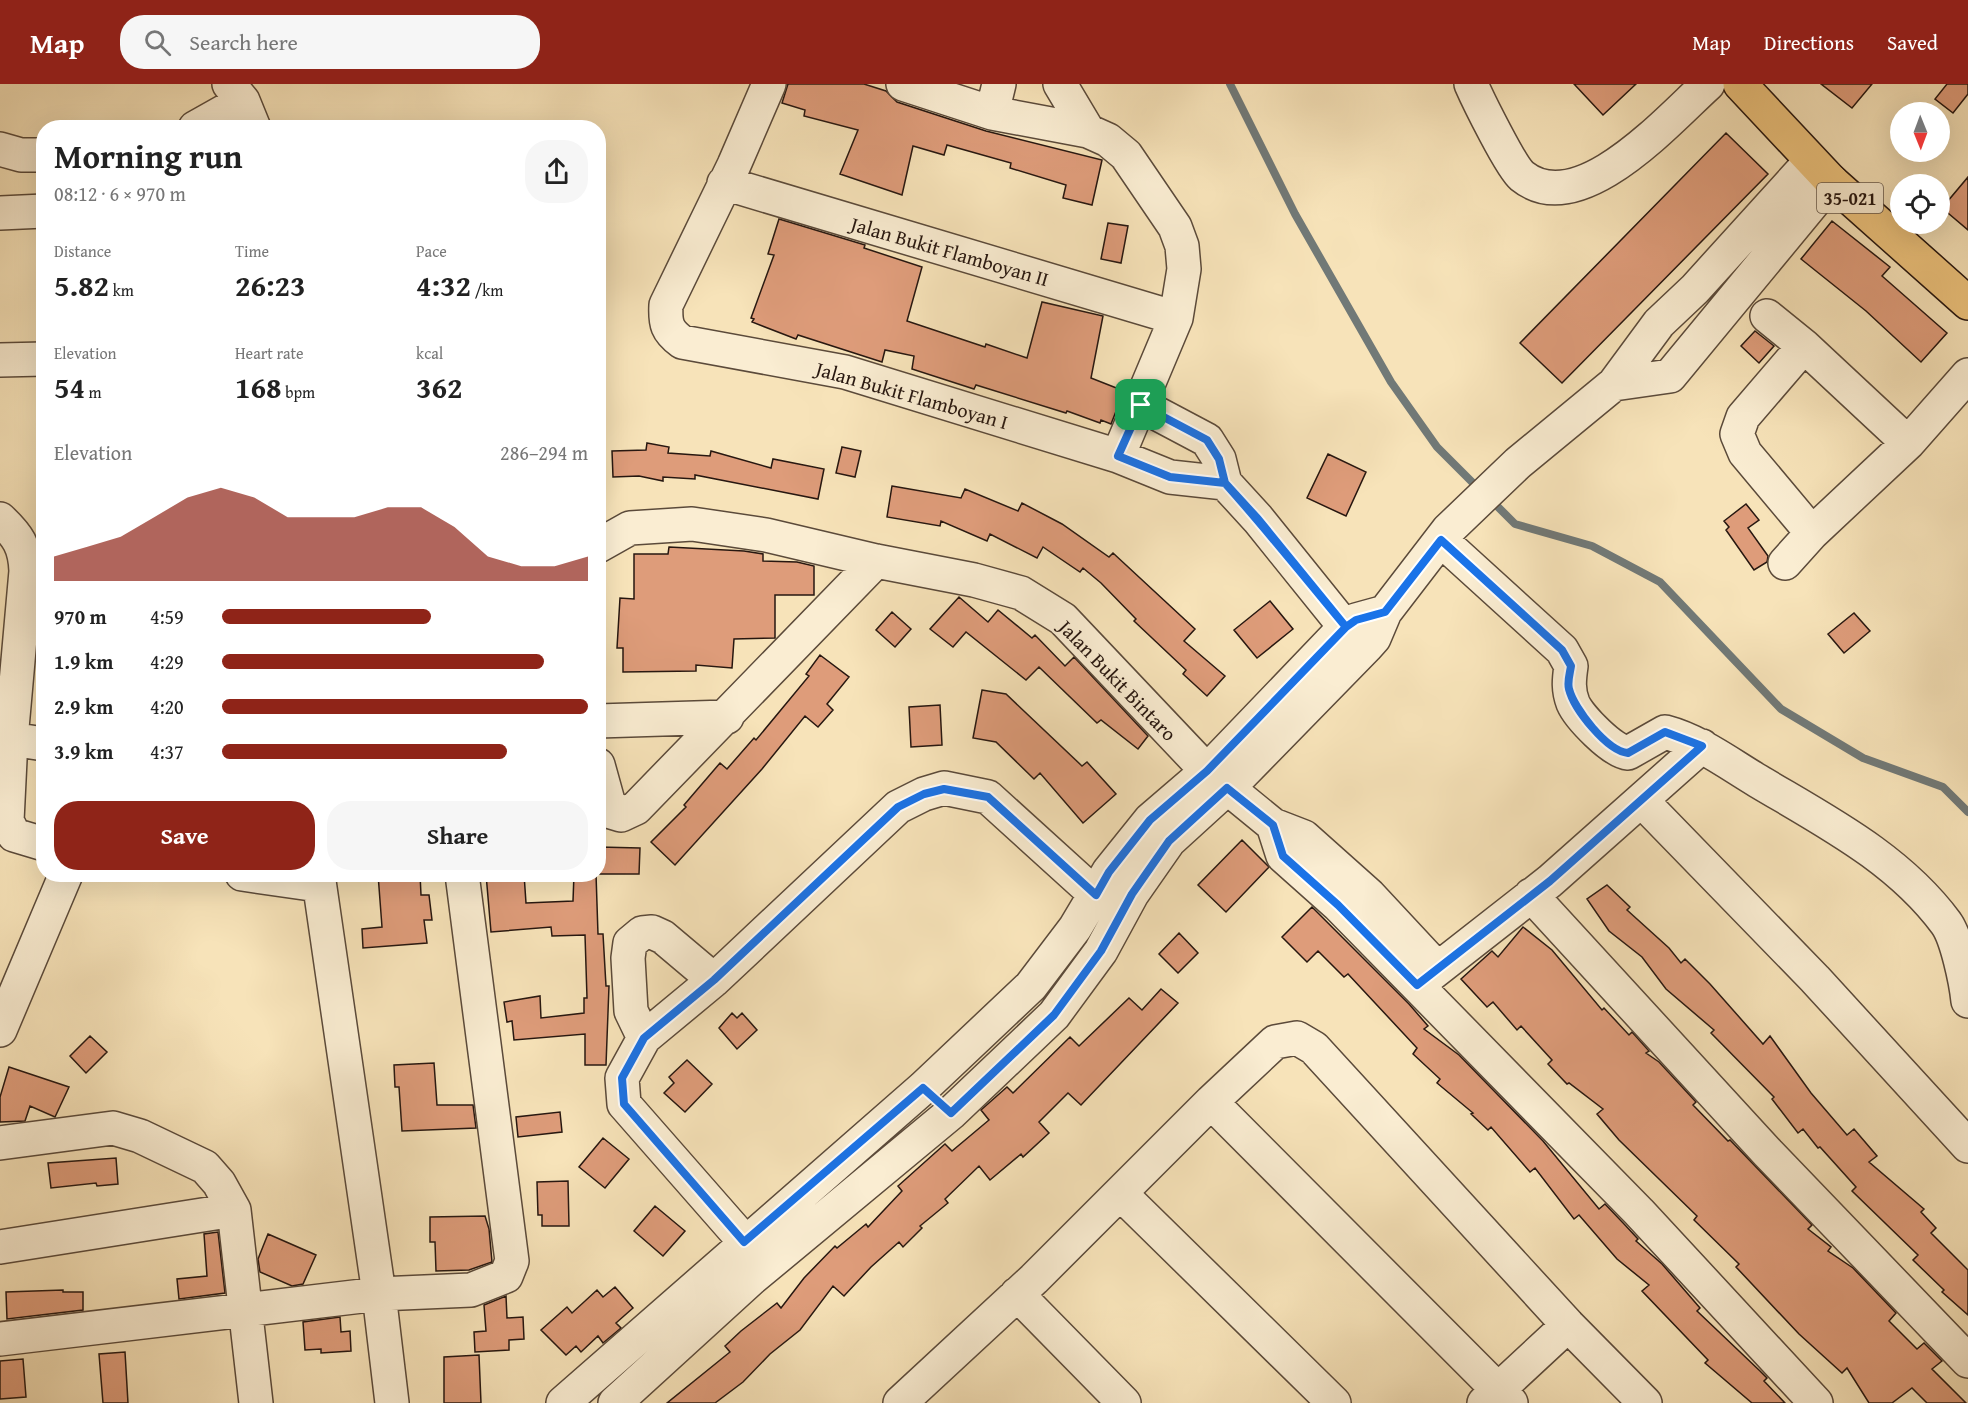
<!DOCTYPE html>
<meta charset="utf-8">
<style>
:root{--surface:#fff;--page:#f6f6f6;--text:#222;--muted:#767676;--accent:#8f2418}
body{margin:0;font-family:"Gentium Book Plus",serif;background:var(--page);color:var(--text);height:100vh;display:flex;flex-direction:column;font-size:22px;white-space:nowrap}
*{box-sizing:border-box;margin:0}
p{font-size:20px;color:var(--muted)}
.icon{flex:none;width:33px;height:33px;fill:none;stroke:currentColor;stroke-width:2;stroke-linecap:round;stroke-linejoin:round}
.map{position:relative;flex:1;overflow:hidden}
.drawer{position:absolute;left:36px;top:36px;width:570px;height:762px;display:flex;flex-direction:column;background:var(--surface);border-radius:24px;box-shadow:0 6px 24px #0002}
.drawer>*{flex:none}
.needle{width:39px;rotate:179deg}
.controls{position:absolute;left:1890px;top:18px;display:grid;gap:12px}
.controls a{display:grid;place-items:center;width:60px;height:60px;border-radius:50%;background:var(--surface);box-shadow:0 6px 24px #0002;font-size:30px}
.pin{position:absolute;display:grid;place-items:center;width:51px;height:51px;color:#fff;margin:-26px;border-radius:12px;box-shadow:0 3px 9px #0006}
.round{display:grid;place-items:center;flex:none;width:63px;height:63px;border-radius:24px;background:var(--page)}
.summary{display:flex;align-items:center;justify-content:space-between;height:102px;padding:0 18px}
h1{font-size:33px;font-weight:700;line-height:45px}
.metrics{display:grid;grid-template-columns:repeat(3,1fr);gap:9px;height:102px;padding:6px 18px}
.metrics div{display:grid;align-content:center}
.metrics b{font-size:30px;font-weight:700}
.metrics small{font-size:16px;font-weight:400}
.metrics p{font-size:16px}
.chart{height:168px;padding:12px 18px}
.chart p{display:flex;justify-content:space-between}
.chart svg{width:100%;height:108px;margin-top:6px;fill:var(--accent);opacity:.7}
.button{display:flex;gap:12px;margin-top:auto;padding:12px 18px}
.button a{flex:1;height:69px;border-radius:24px;background:var(--accent);color:#fff;font-size:24px;font-weight:700;line-height:69px;text-align:center}
.button a+a{background:var(--page);color:var(--text)}
ul{padding:0 18px;list-style:none;font-size:20px}
li{display:grid;grid-template-columns:96px 72px 1fr;align-items:center;height:45px}
li i{height:15px;border-radius:8px;background:var(--accent)}
header{display:flex;align-items:center;gap:36px;box-sizing:border-box;height:84px;padding:0 30px;background:var(--accent);color:#fff}
header strong{font-size:28px}
nav{display:flex;gap:33px;margin-inline-start:auto;font-size:21px}
.search{width:420px;height:54px;background:var(--page);display:flex;align-items:center;gap:15px;box-sizing:border-box;padding:0 21px;border-radius:24px;color:var(--muted);font-size:22px}
.map>svg:first-child{display:block}
.lines{fill:none;stroke-linecap:round;stroke-linejoin:round}
.stream{stroke:#717977;stroke-width:8}
.building{fill:#de9c7a;stroke:#271710;stroke-width:1.5}
.minor-casing{stroke:#5b4a3a;stroke-width:36}
.major-casing{stroke:#271710;stroke-width:36}
.minor{stroke:#faedd2;stroke-width:33}
.major{stroke:#ecc27c;stroke-width:33}
.route-casing{stroke:#fff;stroke-width:12}
.route{stroke:#1a73e8;stroke-width:8}
.labels{text-anchor:middle;dominant-baseline:central;stroke-width:5;stroke-linejoin:round;paint-order:stroke}
.shield{fill:#faedd2;stroke:#66574a;stroke-width:1.5}
.shield-label{font-size:18px;font-weight:bold;fill:#271710}
.street-label{font-size:20px;fill:#271710;stroke:#faedd2}
</style>
<header>
<strong>Map</strong>
<div class="search"><svg class="icon" aria-label="search" viewBox="0 0 24 24"><circle cx="10" cy="10" r="6"/><path d="M15 15l6 6"/></svg>Search here</div>
<nav><a>Map</a><a>Directions</a><a>Saved</a></nav>
</header>
<div class="map">
<svg width="1968" height="1319" viewBox="0 0 1968 1319">
<rect width="100%" height="100%" fill="#f7e3b9"/>
<filter id="stains"><feTurbulence type="fractalNoise" baseFrequency=".00333" numOctaves="4"/><feColorMatrix values="0 0 0 0 .2 0 0 0 0 .09 0 0 0 0 .02 0 0 0 .5 -.17"/></filter>
<radialGradient id="worn" r=".72"><stop offset=".6" stop-color="#630" stop-opacity="0"/><stop offset="1" stop-color="#630" stop-opacity=".3"/></radialGradient>
<g class="lines">
<path class="stream" d="M1230,0l65,130 96,168 46,65 42,42
M1490,415l25,25 77,22 68,36 121,127 82,49 80,29 25,25"/>
</g>
<path class="building" d="M788,0h76l22,7 11,11 89,29 116,29 -10,45 -29,-7 3,-13 -56,-17 1,-5 -64,-18 -3,10 -31,-9 -11,49 -62,-21 18,-44 -54,-14 1,-6 -23,-7z
M1574,0h62l-33,31z
M1821,0h51l-20,24z
M1947,0h21v10l-15,19 -18,-14z
M1726,49l42,41 -206,209 -42,-40z
M1968,93v53l-26,-22z
M779,135l86,26 -1,3 58,19 -15,54 78,26 1,-3 41,14 15,-56 61,14 -12,62 33,13 -13,33 -10,-4 -1,3 -33,-12 -1,2 -90,-28 -2,4 -62,-20 2,-13 -29,-6 -3,12 -84,-27 -2,4 -44,-17 2,-3 -3,-1 23,-63 -6,-1z
M1832,137l58,46 -8,9 65,57 -26,29 -55,-51 -65,-52z
M1108,139l20,3 -7,37 -20,-4z
M1755,247l19,15 -15,17 -18,-17z
M647,359l22,4 -1,6 42,3 1,-5 60,17 2,-9 51,10 -6,30 -123,-24v4l-32,-2v4l-24,-5 -26,1 -1,-26 34,-1z
M842,363l19,4 -6,26 -19,-4z
M1328,370l38,18 -20,44 -39,-18z
M892,402l69,12 4,-9 53,22 4,-8 40,21 47,33 4,-4 82,76 -11,12 41,35 -18,20 -24,-22 3,-4 -52,-49 2,-2 -35,-36 -18,-15 -3,4 -37,-25 -6,11 -47,-24 -3,7 -46,-20 -1,5 -53,-9z
M1746,420l13,16 -11,8 20,28 -1,6 -13,8 -28,-40 3,-3 -5,-6z
M669,463l75,4 19,3v7l34,1 17,4v29h-39v43l-41,1 -2,29 -36,-3v6l-73,1v-24h-6l3,-50 14,1v-45h34z
M959,513l29,25 10,-12 34,28 3,-3 30,31 9,-9 74,79 -10,13 -37,-29 -4,3 -58,-56 -13,13 -60,-48 -13,15 -23,-18z
M1270,517l23,28 -36,29 -23,-28z
M892,528l19,17 -16,18 -19,-17z
M1854,529l16,18 -26,22 -16,-19z
M820,571l29,22 -22,27 6,6 -15,17 -13,-11 -43,53 -87,96 -24,-23 35,-35 -2,-2 36,-42 7,6 27,-31 2,2 53,-64 -3,-2z
M982,606l24,4 76,72 5,-4 29,32 -33,29 -43,-50 -6,6 -38,-37 -23,-4z
M940,621l2,40 -31,2 -2,-40z
M1242,756l27,27 -43,45 -28,-27z
M598,763l42,1 -1,26h-41z
M378,790h42l1,21h8l3,25h-8l3,23 -64,5 -1,-19 20,-2z
M486,790h38l2,29 47,-2 1,-27h22l2,60h5l3,52h3l-3,79h-21v-31l-71,6 -2,-19 -5,1 -3,-20 36,-6 1,22 43,-5v-15h3l-2,-63 -33,1 -1,-9 -60,5z
M1607,801l23,22 -3,3 42,38 12,15 4,-4 25,25 53,60 7,-8 41,57 36,42 7,-6 23,27 -8,6 55,47 -3,3 15,16 -5,5 37,37v45l-26,-23 2,-2 -31,-30 5,-5 -66,-64 4,-4 -36,-40 -2,1 -15,-19 -5,4 -26,-34 2,-2 -63,-64 3,-3 -48,-41 -24,-32 -33,-26 -22,-32z
M1312,823l97,97 19,22 -4,3 35,26 84,86 56,68 6,-5 20,21 13,14 -2,2 26,23 38,44 -3,3 63,60 7,7 -3,3 21,22h-33l-47,-40 3,-3 -66,-69 7,-6 -32,-26 -38,-44 -5,4 -39,-51 -5,4 -39,-45 -3,3 -17,-16 2,-1 -36,-30 3,-4 -27,-25 4,-6 -69,-74 -4,3 -26,-26 -11,11 -25,-25z
M1523,843l29,23 50,60 2,-2 25,27 3,-3 17,19 -3,2 13,9 37,40 -3,3 35,36 2,-1 82,85 -4,4 23,18 -3,4 25,17 43,45 -7,8 28,28 7,-6 18,18 -10,8 34,34h-39l-15,-15 -20,15h-23l-22,-35 -5,5 -43,-39 -63,-67 3,-3 -45,-44 3,-4 -78,-76 -22,-26 6,-5 -34,-26 -2,1 -19,-20 4,-4 -31,-34 -4,4 -24,-28 -6,5 -26,-28 31,-28 6,6z
M1179,849l19,20 -20,20 -19,-19z
M1161,905l17,14 -97,102 -13,-12 -29,29 10,11 -26,24 -2,-3 -31,26 -11,-14 -34,33 3,4 -28,23 2,2 -19,19 -4,-5 -28,25 -27,29 -11,-10 -33,44 -30,24 -27,28 -28,21h-48l63,-51 -5,-6 16,-15 36,-28 4,5 23,-30 31,-32 2,2 29,-24 2,3 34,-36 -4,-5 47,-42 7,7 37,-31 -8,-10 26,-23 6,6 57,-56 9,9 50,-48 13,12z
M732,929l5,5 5,-5 15,17 -20,19 -18,-21z
M90,952l17,16 -21,21 -16,-17z
M687,976l25,24 -27,28 -21,-19 10,-10 -5,-6z
M434,979l3,42h36l3,23 -74,3 -3,-44h-4l-1,-22z
M9,983l60,20 -14,30 -25,-11 -5,15 -25,1v-25z
M560,1028l2,20 -44,5 -2,-20z
M603,1054l26,21 -24,29 -26,-21z
M116,1074l2,26 -21,2 -1,-3 -45,5 -3,-25z
M568,1097l1,45h-27v-11h-4l-1,-33z
M655,1122l30,25 -22,25 -29,-25z
M485,1132l4,13 3,33 -23,8 -33,1 -1,-29h-5v-25z
M218,1148l7,61 -46,6 -2,-20 30,-3 -3,-42z
M268,1150l48,21 -13,29 -11,2 -32,-14 -2,-13z
M615,1203l18,21 -17,15 5,5 -18,15 -5,-7 -17,16 -5,-6 -10,9 -25,-25 26,-23 5,6 25,-23 6,7z
M63,1206v2h20v18l-76,9 -1,-27z
M506,1212l1,22 16,-1 1,22 -15,1v10l-34,2 -1,-20 12,-1 -2,-26z
M340,1233l1,15 9,-1 1,20 -30,2v-4l-16,1 -2,-28z
M125,1268l3,51h-25l-4,-49z
M479,1271l2,48h-37v-46z
M23,1275l3,38 -26,2v-38z"/>
<g class="lines">
<defs>
<path id="minor" d="M229,0l14,17 11,27
M769,0l-35,81 -68,140c-1,19 1,26 16,37l163,30 273,84 52,21 55,6
M903,0l89,29 96,18 20,9 18,15 49,72 7,19 2,23 -8,49 -58,138
M1060,0l28,47
M1471,0c7,16 40,83 51,92 57,46 146,-56 186,-92
M992,29l7,-29
M195,44l48,-27
M0,65l21,6h23
M724,99l452,135
M0,129l44,-2
M1767,232l37,30 104,97
M1804,262l-61,71 -6,17 8,19 67,80
M0,276l44,-1
M1614,300l56,-8 161,-195
M1141,321l66,35 12,19 6,24 33,36 87,108 16,15
M0,435c18,17 25,27 26,52l-15,168 -4,82 7,14 30,9
M1441,456l121,110 9,16c-2,14 -3,24 2,37 6,14 40,49 55,50l37,-21c34,9 63,31 93,49 67,40 140,77 188,142 11,15 20,59 22,78
M598,462l32,-18 62,-4 74,11 110,26 98,19 47,13 42,26 144,152 66,54 31,12 65,58 68,73
M1785,479l27,-30 96,-90 60,-68
M598,637l129,-4
M11,655l33,5
M598,681l13,47 10,3 15,-7 240,-247
M1642,717l173,178 153,167
M1273,741l10,31 55,49 301,307 177,191
M242,790l76,11
M318,790l61,420 13,109
M1531,811l237,258 200,208
M1421,898l129,-101 152,-135
M0,946l66,-156
M644,954l-13,-27 -3,-53 2,-15 12,-10 10,-1 11,5 51,43
M1211,1018l300,301
M0,1059l113,-15 27,8 65,31 14,16 15,27
M1121,1110l213,209
M745,1158l-121,-138 -2,-26 22,-40 70,-58 184,-173 26,-13 20,-6 44,9 108,98
M0,1163l234,-37 22,193
M1017,1210l107,109
M0,1255l379,-45 92,-4 35,-14 6,-15 -50,-387
M563,1319l360,-315 108,-102 44,-58 34,-57 41,-51 57,-49 138,-144 11,-7 29,-8
M615,1319l136,-124 200,-166 103,-98 47,-64 31,-57 37,-53 68,-62 129,-132 8,-9 11,-26 63,-82 70,-67 96,-79 45,-61 36,-34 116,-128
M900,1319l134,-124 177,-177 64,-60 22,-4 17,10 254,277 77,78
M1484,1319l84,-78"/>
<path id="major" d="M1740,0l91,97 137,122"/>
</defs>
<use href="#minor" class="minor-casing"/>
<use href="#major" class="major-casing"/>
<use href="#minor" class="minor"/>
<use href="#major" class="major"/>
</g>
<g class="lines">
<defs>
<path id="route" d="M1141,321l66,35 12,19 6,24 33,36 88,108 -139,144 -57,49 -41,52 -13,23 -108,-98 -44,-8 -20,5 -26,13 -184,173 -70,58 -22,40 2,26 120,138 179,-154 28,25 103,-98 47,-64 31,-57 37,-53 58,-53 46,37 10,31 55,49 79,80 133,-104 152,-135 -37,-14 -37,21c-21,-2 -54,-44 -59,-64 -2,-7 1,-16 2,-23l-9,-16 -121,-110 -56,72 -29,8 -10,7c-40,-48 -79,-97 -121,-144l-55,-6 -52,-21 23,-51"/>
</defs>
<use href="#route" class="route-casing"/>
<use href="#route" class="route"/>
</g>
<g class="labels">
<rect class="shield" x="1817" y="99" width="66" height="30" rx="4.5"/>
<g class="shield-label">
<text x="1850" y="114">35-021</text>
</g>
<g class="street-label">
<text transform="translate(950 167) rotate(16)">Jalan Bukit Flamboyan II</text>
<text transform="translate(912 311) rotate(16)">Jalan Bukit Flamboyan I</text>
<text transform="translate(1118 596) rotate(46)">Jalan Bukit Bintaro</text>
</g>
</g>
<rect width="100%" height="100%" filter="url(#stains)"/>
<rect width="100%" height="100%" fill="url(#worn)"/>
</svg>
<div class="controls">
<a><svg class="needle" viewBox="-14 -14 28 28"><path d="M0-13l5 13h-10z" fill="#e53935"/><path d="M0 13l5-13h-10z" fill="#767676"/></svg></a>
<a><svg class="icon" aria-label="locate" viewBox="0 0 24 24"><circle cx="12" cy="12" r="6"/><path d="M12 2v4M12 18v4M2 12h4M18 12h4"/></svg></a>
</div>
<div class="pin" style="left:1141px;top:321px;background:#1e9e55"><svg class="icon" aria-label="arrive" viewBox="0 0 24 24"><path d="M6 21V4h12l-3 4 3 4H6"/></svg></div>
<section class="drawer">
<div class="summary"><div><h1>Morning run</h1><p>08:12 · 6 × 970 m</p></div><a class="round"><svg class="icon" aria-label="share" viewBox="0 0 24 24"><path d="M12 15V3M7 8l5-5 5 5M5 13v7h14v-7"/></svg></a></div>
<div class="metrics">
<div><p>Distance</p><b>5.82<small> km</small></b></div>
<div><p>Time</p><b>26:23</b></div>
<div><p>Pace</p><b>4:32<small> /km</small></b></div>
</div>
<div class="metrics">
<div><p>Elevation</p><b>54<small> m</small></b></div>
<div><p>Heart rate</p><b>168<small> bpm</small></b></div>
<div><p>kcal</p><b>362</b></div>
</div>
<div class="chart"><p><span>Elevation</span>286–294 m</p>
<svg viewBox="0 0 160 44" preserveAspectRatio="none"><path d="M0 44V34L10 30L20 26L30 18L40 10L50 6L60 10L70 18L80 18L90 18L100 14L110 14L120 22L130 34L140 38L150 38L160 34V44z"/></svg>
</div>
<ul>
<li><b>970 m</b>4:59<i style="width:57%"></i></li>
<li><b>1.9 km</b>4:29<i style="width:88%"></i></li>
<li><b>2.9 km</b>4:20<i style="width:100%"></i></li>
<li><b>3.9 km</b>4:37<i style="width:78%"></i></li>
</ul>
<div class="button"><a>Save</a><a>Share</a></div>
</section>
</div>
